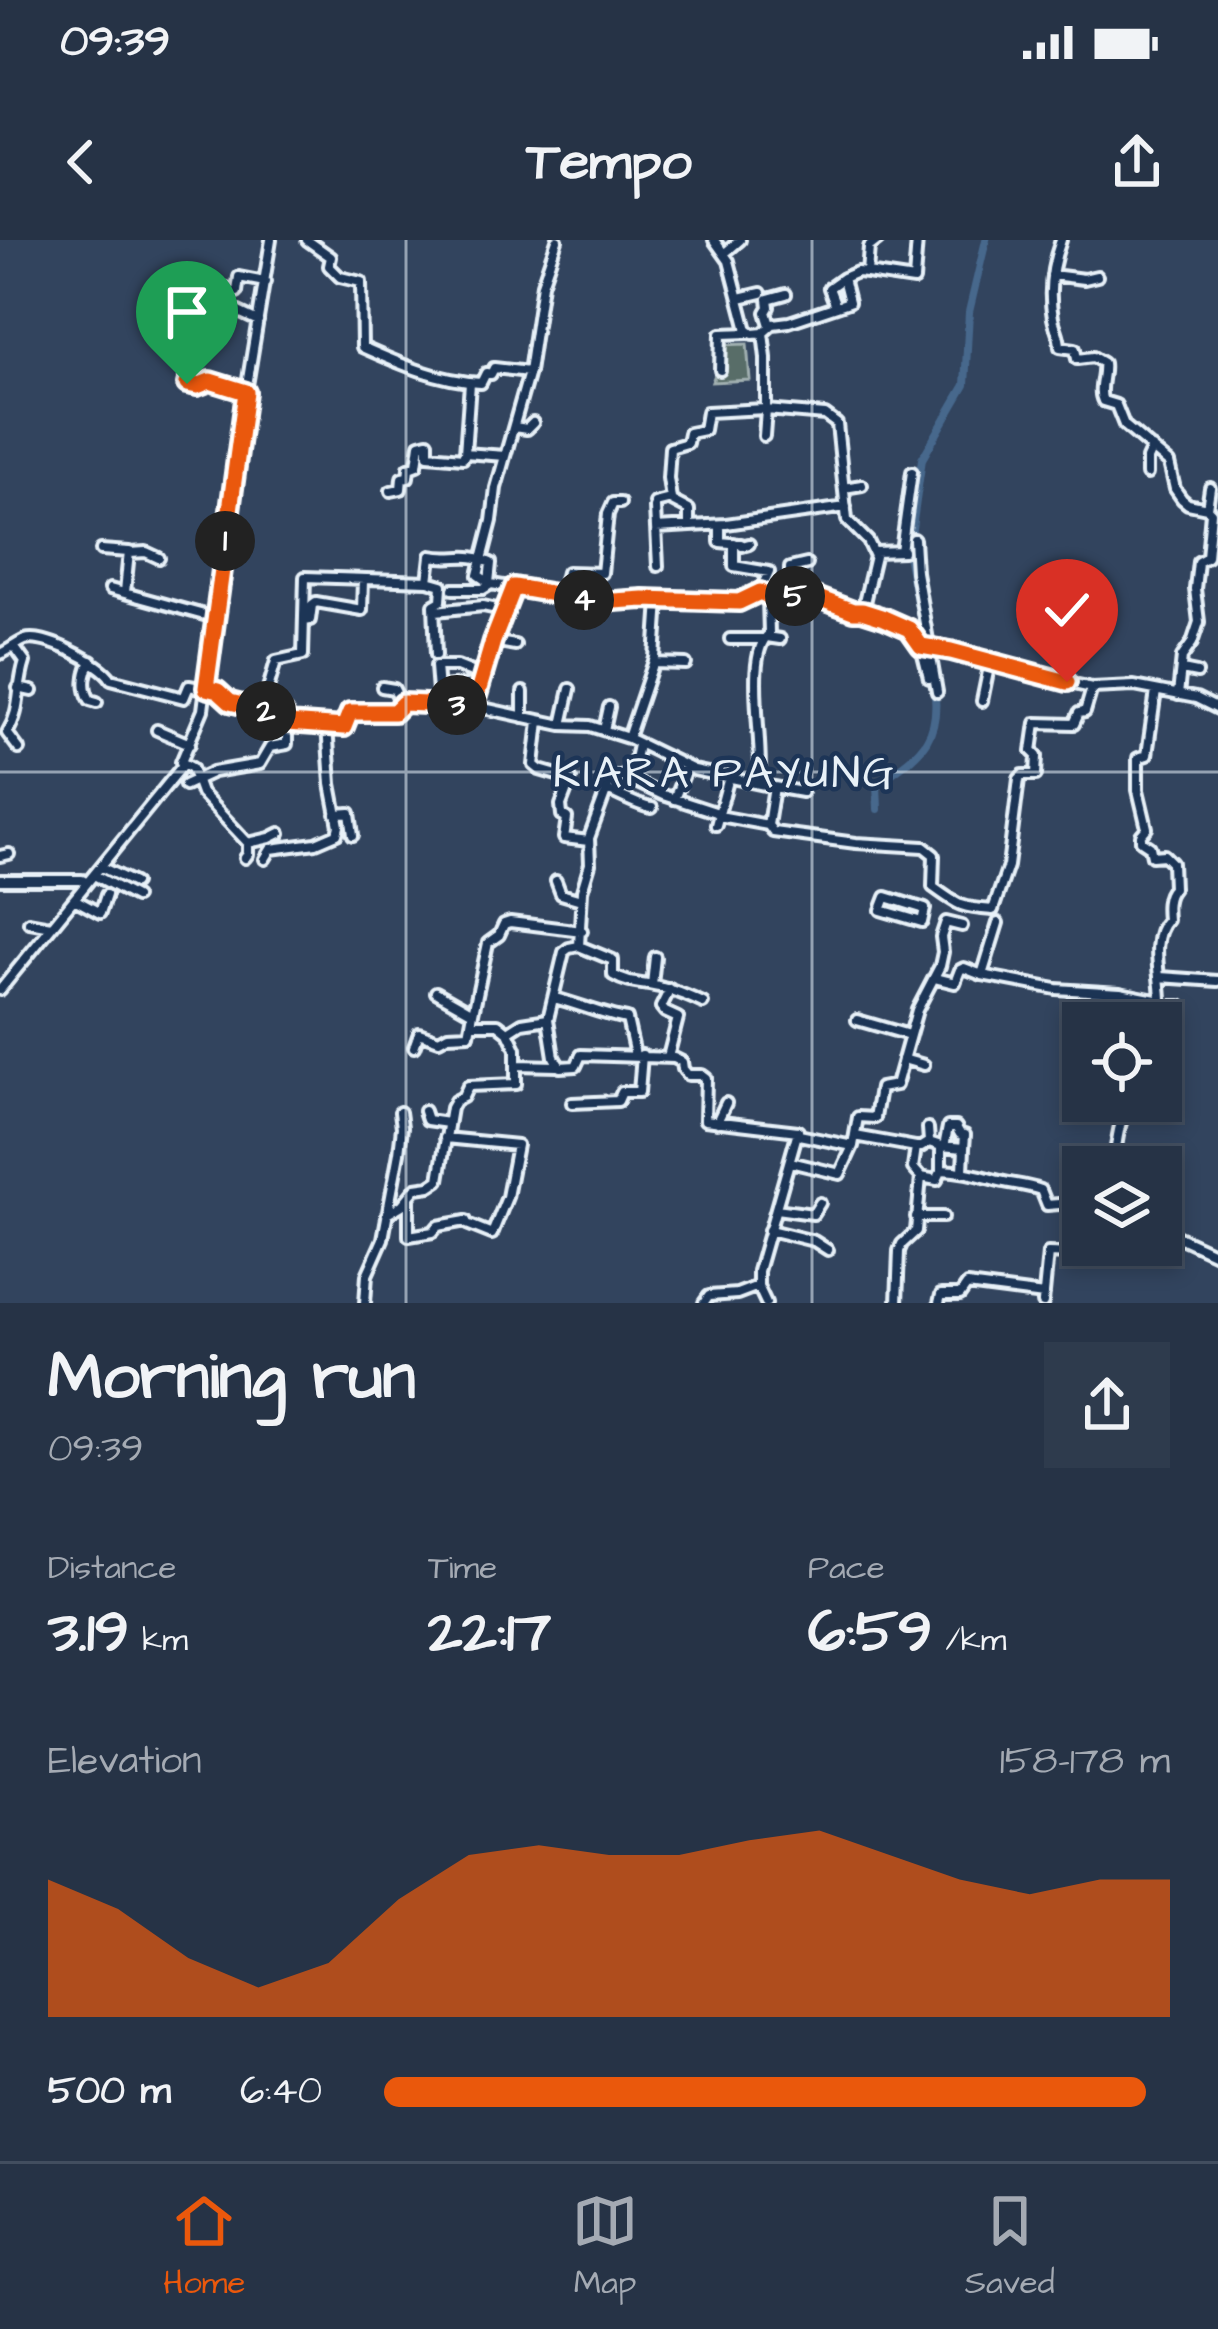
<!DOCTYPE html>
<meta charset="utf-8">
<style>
:root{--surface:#263346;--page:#2e3b4d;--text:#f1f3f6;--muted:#a4aab3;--line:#424e5f;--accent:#ea580c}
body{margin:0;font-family:"Architects Daughter",sans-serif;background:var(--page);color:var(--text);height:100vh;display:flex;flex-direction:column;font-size:45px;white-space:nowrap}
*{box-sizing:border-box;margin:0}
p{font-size:39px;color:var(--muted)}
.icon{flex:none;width:66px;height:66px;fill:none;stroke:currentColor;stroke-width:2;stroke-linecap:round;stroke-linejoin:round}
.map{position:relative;height:1063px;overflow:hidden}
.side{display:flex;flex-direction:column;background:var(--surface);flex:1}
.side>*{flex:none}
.fabs{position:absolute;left:1062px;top:762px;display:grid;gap:24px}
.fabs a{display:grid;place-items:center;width:120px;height:120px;border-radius:0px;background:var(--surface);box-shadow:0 6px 18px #0003,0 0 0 3px var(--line);font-size:60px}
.pin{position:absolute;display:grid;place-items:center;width:102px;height:102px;color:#fff;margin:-123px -51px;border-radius:50% 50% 50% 0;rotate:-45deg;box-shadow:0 0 12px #0007}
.pin .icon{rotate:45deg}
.km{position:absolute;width:60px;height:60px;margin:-30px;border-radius:50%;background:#222;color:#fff;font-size:33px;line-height:60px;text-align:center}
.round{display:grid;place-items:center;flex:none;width:126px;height:126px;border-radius:0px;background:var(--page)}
.summary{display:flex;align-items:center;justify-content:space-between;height:204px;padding:0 48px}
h1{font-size:66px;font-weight:700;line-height:90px}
.figures{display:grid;grid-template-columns:repeat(3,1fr);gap:18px;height:204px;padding:12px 48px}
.figures div{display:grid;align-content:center}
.figures b{font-size:60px;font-weight:700}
.figures small{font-size:33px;font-weight:400}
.figures p{font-size:33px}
.chart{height:336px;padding:24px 48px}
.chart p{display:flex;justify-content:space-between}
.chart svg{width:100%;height:216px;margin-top:12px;fill:var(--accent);opacity:.7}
ul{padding:0 48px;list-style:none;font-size:39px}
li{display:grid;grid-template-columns:192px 144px 1fr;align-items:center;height:90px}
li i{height:30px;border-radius:15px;background:var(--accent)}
.status{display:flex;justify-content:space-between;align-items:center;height:84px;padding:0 60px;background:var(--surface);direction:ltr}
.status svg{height:33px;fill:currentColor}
header{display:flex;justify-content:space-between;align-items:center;height:156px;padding:0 48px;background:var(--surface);font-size:54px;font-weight:700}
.tab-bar{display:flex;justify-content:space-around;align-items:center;height:168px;border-top:3px solid var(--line);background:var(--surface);font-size:33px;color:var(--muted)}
.tab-bar a{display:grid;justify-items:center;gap:6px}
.tab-bar .on{color:var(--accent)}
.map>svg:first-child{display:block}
.green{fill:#586d68;stroke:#a0afb0;stroke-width:3}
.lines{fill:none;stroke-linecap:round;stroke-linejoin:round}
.canal{stroke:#46678c;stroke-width:6}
.river{stroke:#46678c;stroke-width:8}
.minor-casing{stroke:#e8f1f8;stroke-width:16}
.minor{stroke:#1d3557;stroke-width:8}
.route-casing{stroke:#fff;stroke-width:24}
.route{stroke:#ea580c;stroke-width:15}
.grid{fill:none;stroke:#e8f1f8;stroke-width:3;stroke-opacity:0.55}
.labels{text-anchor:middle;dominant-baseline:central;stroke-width:9;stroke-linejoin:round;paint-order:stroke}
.quarter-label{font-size:45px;letter-spacing:3px;fill:#e8f1f8;stroke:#1d3557}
</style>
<div class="status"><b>09:39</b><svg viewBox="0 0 49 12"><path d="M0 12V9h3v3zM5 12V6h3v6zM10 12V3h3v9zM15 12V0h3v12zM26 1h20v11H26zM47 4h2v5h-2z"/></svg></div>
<header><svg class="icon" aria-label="back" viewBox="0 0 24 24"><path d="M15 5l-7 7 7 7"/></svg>Tempo<svg class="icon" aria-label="share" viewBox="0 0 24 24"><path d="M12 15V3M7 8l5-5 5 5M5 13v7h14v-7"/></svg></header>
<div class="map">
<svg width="1218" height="1063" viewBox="0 0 1218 1063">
<rect width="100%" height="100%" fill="#32445e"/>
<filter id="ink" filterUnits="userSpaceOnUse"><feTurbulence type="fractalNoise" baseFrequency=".00833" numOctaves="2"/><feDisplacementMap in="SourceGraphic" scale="24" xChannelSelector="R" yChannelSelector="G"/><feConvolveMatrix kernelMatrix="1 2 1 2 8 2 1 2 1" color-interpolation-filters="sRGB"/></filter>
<g filter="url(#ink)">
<path class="green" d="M747,104l3,36 -38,2 8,-20v-17z"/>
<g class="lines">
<path class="canal" d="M0,742l78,-94"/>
<path class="river" d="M924,397l-16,-81 14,-97 43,-74 4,-73 17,-72
M878,569l-1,-25c41,-30 65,-41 57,-98"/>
<defs>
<path id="minor" d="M307,0l24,17 -2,9 11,11 21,5 1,65c38,17 77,34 119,36l5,-10 5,1 3,-6 35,4
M557,0l-15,44 -13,88 -33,116 -4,33 -14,54 13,9 109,17 42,-2 97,3 21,-10c17,7 34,1 52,4 18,3 32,15 50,15
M714,0l15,21 18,69 6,4 10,-1 3,25v52l59,5 12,9 10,96 21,21 7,15 -13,55 44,16 15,19 30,5 96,27 45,10 42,-2 62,12 22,11
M1061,0c-9,25 -13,52 -8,78 2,11 7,17 7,29l15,2 2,10 16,-2 10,6c2,13 -6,27 0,38l13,4 8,20 45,38 6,26 7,10 6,5 19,4
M725,13l15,-13
M867,33l47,7 3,-40
M1052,35l32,4 13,-3
M227,48l-1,15 2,4 30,14
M237,52l2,-15 26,5
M740,58l21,-5
M836,66l-7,-18 14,-10
M770,85l-4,-13 3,-5 -1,-8 18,-5
M763,93l10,-9 16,-2 60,-20 -6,-24 14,-6 10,1 2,-26 9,-7
M720,130l1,-36 27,-1
M186,137l-1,8h12l13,-4 36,10
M470,143l-5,70 40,3
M514,187l13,2 6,-6
M764,196l2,-26
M1147,234v-15l5,-11
M844,248l18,-3
M391,251l10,-2 1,-11 6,-1 1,-9 8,-3 3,-21 8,-2v13l35,3 2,-5
M670,260l19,10v15
M655,263l16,-4 -3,-21 2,-30 17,-5 2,-10 15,-3 3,-18 58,-3
M655,268l3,58
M720,285v17l21,2 1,2 7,-2
M656,288l70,-4 120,-17
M914,299l2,33 21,120
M734,303v23l35,6 -9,20
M101,310l28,2 -4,40
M901,311l11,-79
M875,312l28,-1
M130,313l16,-1 13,6
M428,341l3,-25c26,5 35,-5 60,7l-2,20
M110,349l105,29
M453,349h30l8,-5
M799,355l-1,-12 -8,-5v-10l17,-4
M561,357l6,-25 35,1 6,-59 5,-11h7
M436,371l47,-5 23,5
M305,381l5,-1 2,-15 4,-3 46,8 1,-30
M767,397l13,2
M730,399h32
M493,401l22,4
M921,406l8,32
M15,408l10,14c-9,27 -3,47 -18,71l12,16
M0,414c6,-2 21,-13 25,-14 19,-6 77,23 86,39l73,19 5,-12 29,5 12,11 54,13 3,8 57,4 7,-15h44l8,-9 71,3 88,19 28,1 38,12 66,32 80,17 -6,38
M91,421c-6,13 -9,26 -1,39l7,2
M654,423l32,1
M1182,430l15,3
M382,447l12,2 7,14
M439,447l41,-3
M18,448l14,3
M267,452l9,-31 27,-6 2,-78 123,4 14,4 -1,16 -7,4 2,50
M1178,455l4,-38 10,-14 7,-21 -4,-33 3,-27 9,-5 4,-45 -4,-4 3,-20
M982,461l8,-39
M439,464l-3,-38h21l25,10
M474,466l19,-65 21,-54
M523,477v-25
M539,481l-5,44 6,5 31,9 -10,26 1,10 5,3 -3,20 25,3
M562,485l8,-36
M157,490l33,14
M604,490l5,-23
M628,498l27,-80 4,-58
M625,537l38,18 52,17 4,4 49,9 5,7 83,11 68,4 10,8 -1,32c26,19 28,21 60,23l15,-44 11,-87 4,-4h13l1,-19 -5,-5 4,-28 38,1 5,-11 6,-1 7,-24
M759,542c6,-35 -16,-126 10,-148l-1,-37
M185,545l28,-13 47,-8 10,-17 17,-3v-21
M601,547c14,6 39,20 51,21
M774,547l28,5
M674,559l13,-32
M336,574l14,-1 3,22
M716,585l13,-48
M248,603l22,-5 10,-5
M0,616l9,-2
M245,618l3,-4v-11l-47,-50 -9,-25 -11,-6 22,-52 38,-288 30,-182
M265,619l6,-10 45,-6 21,-9 2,-8 -8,-42 -4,-59
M101,627l33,16
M94,635l41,22
M0,640h82l5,3
M556,641l5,13 20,6
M886,657l39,12 -3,13 -41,-12z
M74,659l26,14 6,-18
M29,682l22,4
M998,683l-16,52 74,14 64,4 41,8c0,-25 -12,-62 6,-81 -1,-11 -2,-24 6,-32l-1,-25 -8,-8 -12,1 -2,-9 -9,-6v-6l6,-7 -9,-38v-32l9,-3 9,-64
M579,706l3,-55 8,-27 -1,-26 22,-60 21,-5 6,-28
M579,706l34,14v15c16,10 32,8 50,13 14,3 27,9 40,15
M1160,737l58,4
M935,738l20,5 5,-13 4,-2 18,7
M652,745l3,-28
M0,750l183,-225
M554,758c25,6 48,17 73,21l8,36
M1162,766h18
M473,773l15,-70 11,-8 5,-11 6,-2 72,9
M548,779l6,38 6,10 16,-1 5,-11 93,3 8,4 1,7 5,6h14l4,3 -1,42 93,11 -40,140v15l8,17
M857,780l52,15
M1154,783l8,-9 -1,-13
M471,784h27l10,8 14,-9 26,-4 16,-67 5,-4 10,-2
M414,807l5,-14 20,7 9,-5 21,-1 4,-21 -37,-21
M668,817l10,-39 -13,-6 -4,-5 9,-18
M903,819l21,6
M517,825l40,1
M572,863l46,-2 4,-9h17l3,-37
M424,871l3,9 21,3
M717,882l9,-19
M928,888l1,14
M799,895l54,11 5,-29 17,1 5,-30 16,-3 21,-75 23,-44 3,-14 -2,-15 5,-15 16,4
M855,896l61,11 -3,21 8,9 16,3 5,-10c18,1 33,4 50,9 16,5 32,5 49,11l6,15 36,-3
M916,907h5l8,-5 12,4 23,2 -1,23
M944,907l4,-20h8l4,7 5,1 -1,13
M790,922l50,12 13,-28
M1113,927c4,-23 5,-50 19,-66
M941,931v-25
M409,957v39l24,-4 5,-6 28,-5 1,3 25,10 15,-37 10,-52 -72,-7
M776,969l37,5 7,-11
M387,974l15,-9 14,-17 14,-2 9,-6 12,-72 4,-7 8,-4 5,-11 48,-2v-35l-8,-17
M916,977h27
M1161,989l57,26
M769,990l45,11 14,9
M365,1063l2,-28 16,-36 16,-86 3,-26 -2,-15
M704,1063l5,-7 28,-2 21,-8
M897,1063l2,-52 3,-7 14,-13 5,-54
M939,1063l2,-8h19l7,-10 77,10
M1043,1063l5,-50 26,1 3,-11 6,-2"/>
</defs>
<use href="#minor" class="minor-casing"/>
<use href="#minor" class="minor"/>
</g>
</g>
<g class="lines" filter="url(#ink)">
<defs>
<path id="route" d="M187,144l10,2 13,-5 36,11 -40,296 12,3 12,11 54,13 3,8 57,4 6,-15h44l9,-9 71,3 19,-65 21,-54 86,15 43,-3 96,3 21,-10 8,4h45l40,15h9l22,7 25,11 12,17 30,5 116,31"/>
</defs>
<use href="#route" class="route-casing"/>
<use href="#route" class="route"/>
</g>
<path class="grid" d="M406,0v1063M812,0v1063M0,532h1218"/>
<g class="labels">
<g class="quarter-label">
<text x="725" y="534">KIARA PAYUNG</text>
</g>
</g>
</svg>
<div class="fabs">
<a><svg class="icon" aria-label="locate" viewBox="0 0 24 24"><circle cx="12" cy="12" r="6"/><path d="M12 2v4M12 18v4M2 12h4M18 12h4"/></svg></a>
<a><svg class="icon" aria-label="layers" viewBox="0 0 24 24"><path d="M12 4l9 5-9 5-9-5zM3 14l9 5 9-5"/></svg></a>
</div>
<div class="pin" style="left:187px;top:144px;background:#1e9e55"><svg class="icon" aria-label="arrive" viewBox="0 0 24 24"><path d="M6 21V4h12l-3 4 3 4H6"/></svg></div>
<div class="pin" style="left:1067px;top:442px;background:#d93025"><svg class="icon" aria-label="check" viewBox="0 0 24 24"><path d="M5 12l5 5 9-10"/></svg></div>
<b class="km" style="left:225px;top:301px">1</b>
<b class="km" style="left:266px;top:471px">2</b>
<b class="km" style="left:457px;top:465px">3</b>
<b class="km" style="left:584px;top:360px">4</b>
<b class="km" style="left:795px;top:356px">5</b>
</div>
<section class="side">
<div class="summary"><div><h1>Morning run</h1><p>09:39</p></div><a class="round"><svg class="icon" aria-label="share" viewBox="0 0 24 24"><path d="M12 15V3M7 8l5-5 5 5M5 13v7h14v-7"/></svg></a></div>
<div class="figures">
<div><p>Distance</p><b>3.19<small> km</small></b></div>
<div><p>Time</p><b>22:17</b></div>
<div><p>Pace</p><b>6:59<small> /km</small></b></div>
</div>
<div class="chart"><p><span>Elevation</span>158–178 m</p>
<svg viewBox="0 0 160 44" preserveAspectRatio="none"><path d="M0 44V16L10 22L20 32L30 38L40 33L50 20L60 11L70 9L80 11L90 11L100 8L110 6L120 11L130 16L140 19L150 16L160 16V44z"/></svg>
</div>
<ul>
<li><b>500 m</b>6:40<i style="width:97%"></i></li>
</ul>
</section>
<nav class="tab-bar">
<a class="on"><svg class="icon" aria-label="home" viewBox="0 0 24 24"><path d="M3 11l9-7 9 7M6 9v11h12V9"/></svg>Home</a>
<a><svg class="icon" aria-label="map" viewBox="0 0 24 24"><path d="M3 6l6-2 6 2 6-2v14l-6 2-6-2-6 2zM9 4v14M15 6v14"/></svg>Map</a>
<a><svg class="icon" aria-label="saved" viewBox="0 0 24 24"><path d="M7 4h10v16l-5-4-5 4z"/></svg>Saved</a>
</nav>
